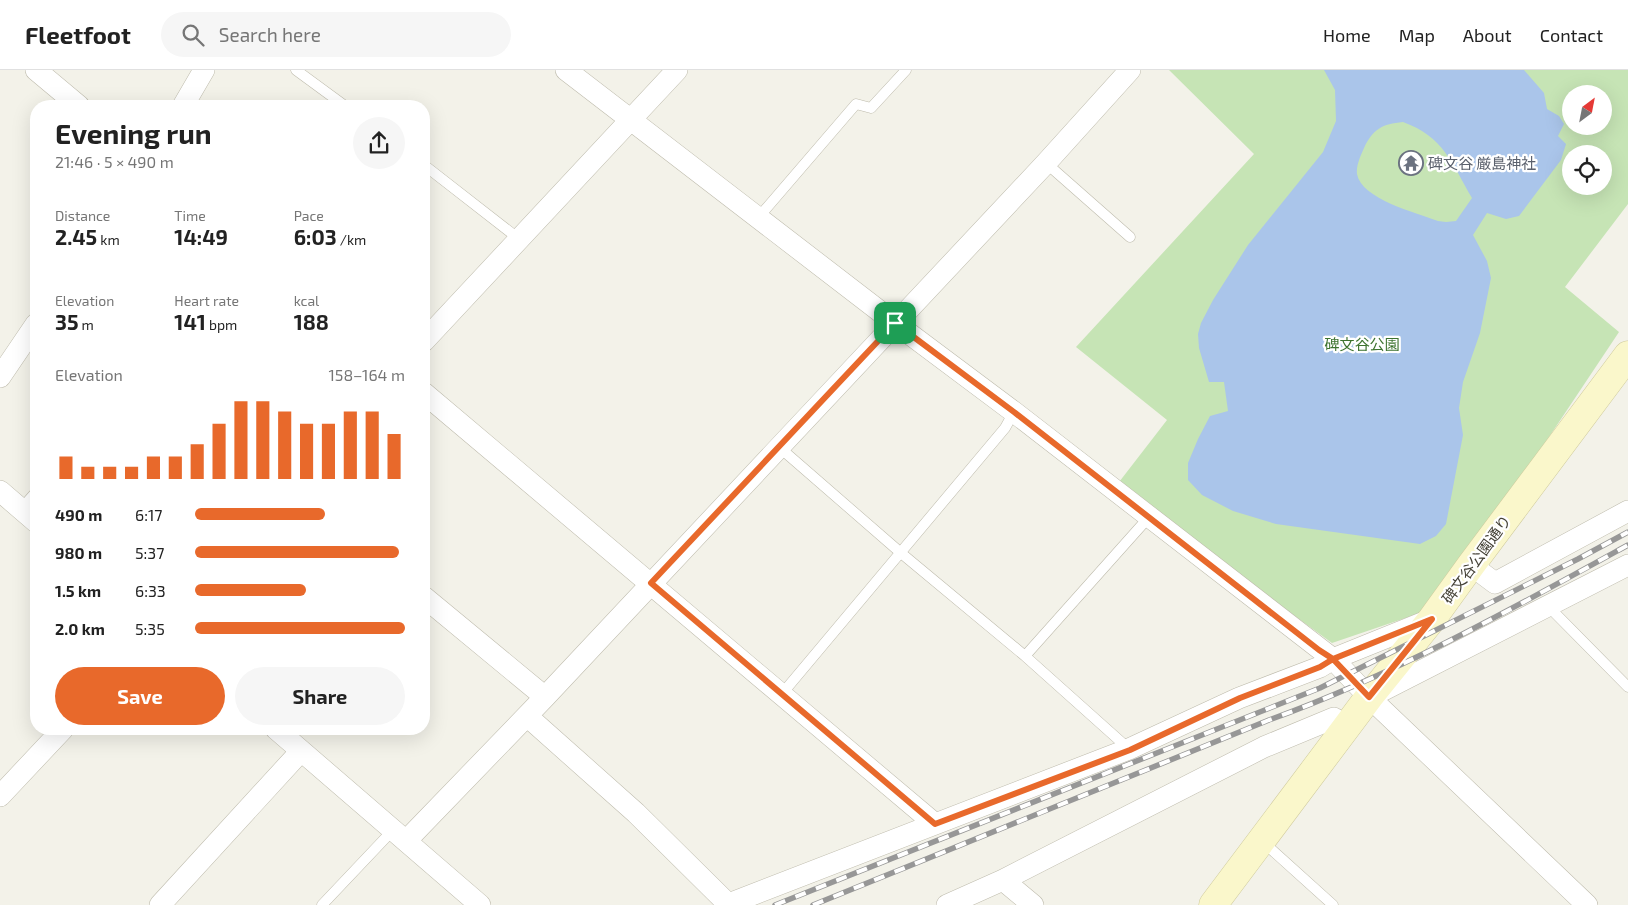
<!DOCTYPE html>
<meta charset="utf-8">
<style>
:root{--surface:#fff;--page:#f6f6f6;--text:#222;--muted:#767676;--line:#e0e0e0;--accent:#e8692b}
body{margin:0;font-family:"Exo 2","Noto Sans JP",sans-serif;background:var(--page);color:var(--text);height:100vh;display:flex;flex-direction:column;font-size:19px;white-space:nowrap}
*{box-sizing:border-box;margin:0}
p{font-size:16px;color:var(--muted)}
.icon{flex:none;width:28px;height:28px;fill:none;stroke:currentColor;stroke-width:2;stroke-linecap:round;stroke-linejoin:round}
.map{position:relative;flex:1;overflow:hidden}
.panel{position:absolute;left:30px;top:30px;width:400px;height:635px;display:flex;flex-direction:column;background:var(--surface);border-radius:20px;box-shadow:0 5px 20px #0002}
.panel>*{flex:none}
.needle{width:32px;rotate:32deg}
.tools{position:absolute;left:1562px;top:15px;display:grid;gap:10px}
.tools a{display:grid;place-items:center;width:50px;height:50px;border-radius:50%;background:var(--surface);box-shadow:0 5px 20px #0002;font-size:25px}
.pin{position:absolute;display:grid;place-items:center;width:42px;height:42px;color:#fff;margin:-21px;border-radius:10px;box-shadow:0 2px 8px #0006}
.round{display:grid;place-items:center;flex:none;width:52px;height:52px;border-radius:26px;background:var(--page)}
.overview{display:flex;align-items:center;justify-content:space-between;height:85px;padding:0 25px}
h1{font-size:28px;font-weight:700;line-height:38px}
.figures{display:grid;grid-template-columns:repeat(3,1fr);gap:8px;height:85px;padding:5px 25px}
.figures div{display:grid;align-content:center}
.figures b{font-size:21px;font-weight:700}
.figures small{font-size:14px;font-weight:400}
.figures p{font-size:14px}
.chart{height:140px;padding:10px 25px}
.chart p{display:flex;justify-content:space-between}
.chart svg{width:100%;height:90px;margin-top:5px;stroke:var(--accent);stroke-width:6}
.cta{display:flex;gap:10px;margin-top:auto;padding:10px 25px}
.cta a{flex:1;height:58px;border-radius:30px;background:var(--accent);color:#fff;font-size:20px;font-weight:700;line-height:58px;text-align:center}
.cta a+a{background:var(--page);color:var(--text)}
ul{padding:0 25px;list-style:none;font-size:16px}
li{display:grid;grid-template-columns:80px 60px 1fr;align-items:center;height:38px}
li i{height:12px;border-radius:6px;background:var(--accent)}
header{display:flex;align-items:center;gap:30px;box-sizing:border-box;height:70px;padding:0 25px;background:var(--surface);border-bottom:1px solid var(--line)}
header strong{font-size:24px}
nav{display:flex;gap:28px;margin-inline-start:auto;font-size:18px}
.search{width:350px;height:45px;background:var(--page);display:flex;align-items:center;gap:12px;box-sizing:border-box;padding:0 18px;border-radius:28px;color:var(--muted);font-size:19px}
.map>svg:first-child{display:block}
.green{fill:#c6e4b5;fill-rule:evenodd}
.water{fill:#aac5ea;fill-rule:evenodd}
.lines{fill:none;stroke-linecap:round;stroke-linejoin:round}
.lane-casing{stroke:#bebbac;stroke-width:11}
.street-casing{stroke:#bebbac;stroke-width:22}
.secondary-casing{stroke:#cfca9c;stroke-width:29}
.lane{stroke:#fff;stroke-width:10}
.street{stroke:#fff;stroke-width:21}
.secondary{stroke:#faf7cb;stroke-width:28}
.rail-casing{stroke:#979797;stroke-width:5.5}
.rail{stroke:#fff;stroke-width:4;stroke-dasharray:11;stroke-linecap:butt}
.route-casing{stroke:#fff;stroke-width:10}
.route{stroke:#e8692b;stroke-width:6}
.labels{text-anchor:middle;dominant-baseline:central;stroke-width:4.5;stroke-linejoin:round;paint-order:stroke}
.worship-label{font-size:15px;fill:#5b616d;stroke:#fff;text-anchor:start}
.park-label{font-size:15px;fill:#3d732f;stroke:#fff}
.street-label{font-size:15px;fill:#464338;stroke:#fff}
</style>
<header>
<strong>Fleetfoot</strong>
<div class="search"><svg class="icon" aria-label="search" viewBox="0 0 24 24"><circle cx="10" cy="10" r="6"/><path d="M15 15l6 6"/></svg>Search here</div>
<nav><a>Home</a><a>Map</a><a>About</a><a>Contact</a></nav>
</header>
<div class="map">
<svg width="1628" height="835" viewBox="0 0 1628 835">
<rect width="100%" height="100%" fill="#f3f2e9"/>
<path class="green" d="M1169,0h459v134l-63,83 54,45 -184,276 -103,35 -216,-157 51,-66 -91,-73 178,-193zM1571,24h33v32h-33zM1571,84h33v32h-33z"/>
<path class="water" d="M1324,0h200l20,23 3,16 12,7 5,8 -6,12 8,8 -5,16 -42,56 -13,3 -19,-6 -14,22 14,26 4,17 -11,55 -17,49 -4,26 4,27 -17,89 -10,12 -16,8 -144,-20 -43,-13 -31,-16 -14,-15v-17l10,-24 12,-23 18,-5 -4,-29h-15l-10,-34 -1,-14 3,-11 12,-23 35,-55 75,-93 13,-31 -1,-31zM1403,52c41,15 48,40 69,76l-16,23 -10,1 -8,-1c-21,-8 -77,-22 -81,-47 -1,-9 4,-19 7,-26 9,-19 18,-24 39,-26z"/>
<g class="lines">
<defs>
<path id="lane" d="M296,0l49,36
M1046,93l84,74
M424,95l95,74
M758,148l98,-114 15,4 35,-38
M779,377l122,106 124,103 104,93
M21,439l15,-17
M1548,536l80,81
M1025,586l124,-139
M781,625l224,-267 9,-16
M1262,771l71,64
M322,835l71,-75"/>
<path id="street" d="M36,0l43,36
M566,0l329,253 119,89 319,247 36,38 218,208
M183,36l21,-36
M424,271l253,-271
M0,307l36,-53
M424,323l511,431
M0,421l36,31
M1471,495l24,18 133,-72
M424,527l121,100
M1372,626l256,-131
M527,646l109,97 92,91
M276,659l204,176
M0,726l63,-67
M406,771l139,-144 501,-534 84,-93
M1003,810l30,25
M160,835l141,-154
M726,835l403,-156 110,-51 81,-31 13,-8 99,-40
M947,835l56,-25 261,-133 70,-29 12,10"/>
<path id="secondary" d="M1213,835l156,-208 63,-78 39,-54 157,-210"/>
</defs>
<use href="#lane" class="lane-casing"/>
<use href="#street" class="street-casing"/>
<use href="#secondary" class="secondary-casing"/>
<use href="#lane" class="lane"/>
<use href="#street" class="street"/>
<use href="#secondary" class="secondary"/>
<defs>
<path id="rail" d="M775,835l545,-217 258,-129 50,-27
M813,835l456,-185c125,-45 243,-111 359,-175"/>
</defs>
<use href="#rail" class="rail-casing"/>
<use href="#rail" class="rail"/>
</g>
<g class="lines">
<defs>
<path id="route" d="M895,253l-244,260 284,241 195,-74 110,-52 80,-31 13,-8 99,-40 -63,78 -36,-38 -14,-9 -305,-238 -119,-89"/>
</defs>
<use href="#route" class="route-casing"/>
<use href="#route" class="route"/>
</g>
<defs>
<symbol id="temple-ring" viewBox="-11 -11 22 22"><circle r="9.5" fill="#fff" stroke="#6b7280" stroke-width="1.5"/><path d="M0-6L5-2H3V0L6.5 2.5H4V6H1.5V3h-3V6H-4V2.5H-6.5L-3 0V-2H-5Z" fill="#6b7280"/></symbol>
</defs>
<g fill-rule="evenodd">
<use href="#temple-ring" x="1397" y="79" width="28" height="28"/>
</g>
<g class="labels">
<g class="worship-label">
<text x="1428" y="93">碑文谷 厳島神社</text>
</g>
<g class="park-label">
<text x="1362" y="274">碑文谷公園</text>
</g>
<g class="street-label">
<text transform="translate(1476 489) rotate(-54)">碑文谷公園通り</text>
</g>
</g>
</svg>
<div class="tools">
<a><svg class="needle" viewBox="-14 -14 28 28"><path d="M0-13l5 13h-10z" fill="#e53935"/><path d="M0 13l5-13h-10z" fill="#767676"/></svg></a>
<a><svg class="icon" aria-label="locate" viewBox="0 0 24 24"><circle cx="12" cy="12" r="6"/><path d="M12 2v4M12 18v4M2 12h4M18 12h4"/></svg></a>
</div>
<div class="pin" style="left:895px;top:253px;background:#1e9e55"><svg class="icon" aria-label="arrive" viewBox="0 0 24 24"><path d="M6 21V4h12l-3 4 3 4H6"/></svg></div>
<section class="panel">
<div class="overview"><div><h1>Evening run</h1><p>21:46 · 5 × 490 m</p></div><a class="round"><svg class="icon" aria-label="share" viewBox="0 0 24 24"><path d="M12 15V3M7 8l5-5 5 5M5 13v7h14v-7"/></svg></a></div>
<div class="figures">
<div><p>Distance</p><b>2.45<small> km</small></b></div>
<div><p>Time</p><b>14:49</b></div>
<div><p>Pace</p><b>6:03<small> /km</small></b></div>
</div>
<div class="figures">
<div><p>Elevation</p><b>35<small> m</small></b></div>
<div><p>Heart rate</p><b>141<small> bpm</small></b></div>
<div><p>kcal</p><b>188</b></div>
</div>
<div class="chart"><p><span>Elevation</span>158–164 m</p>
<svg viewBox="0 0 160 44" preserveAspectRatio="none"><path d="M5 44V33M15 44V38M25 44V38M35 44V38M45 44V33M55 44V33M65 44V27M75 44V17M85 44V6M95 44V6M105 44V11M115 44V17M125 44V17M135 44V11M145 44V11M155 44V22"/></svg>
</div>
<ul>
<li><b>490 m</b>6:17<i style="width:62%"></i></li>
<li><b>980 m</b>5:37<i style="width:97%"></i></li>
<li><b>1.5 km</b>6:33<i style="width:53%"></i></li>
<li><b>2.0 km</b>5:35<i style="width:100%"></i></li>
</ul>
<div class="cta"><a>Save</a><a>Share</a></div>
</section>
</div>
